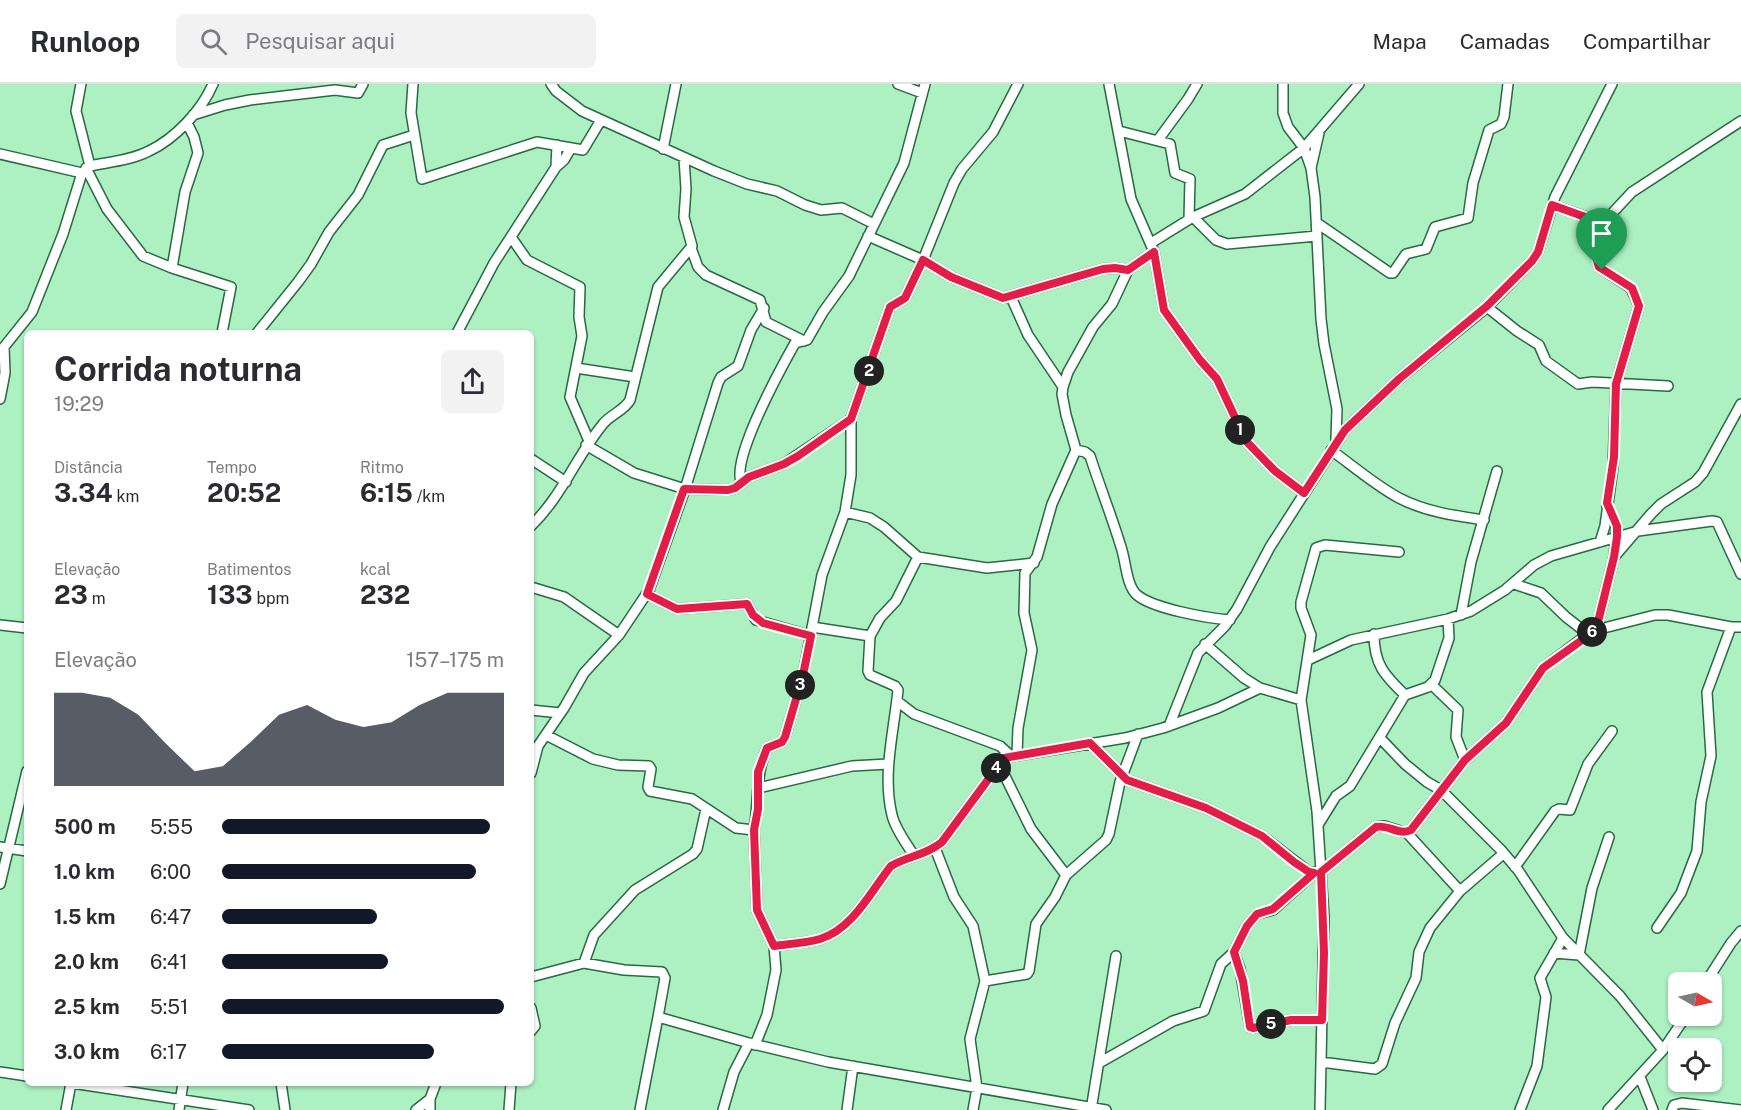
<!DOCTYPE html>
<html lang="pt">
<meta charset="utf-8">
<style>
:root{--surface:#fff;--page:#f2f2f3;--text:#2b2b33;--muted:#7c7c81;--line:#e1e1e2;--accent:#111827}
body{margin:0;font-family:"Public Sans",sans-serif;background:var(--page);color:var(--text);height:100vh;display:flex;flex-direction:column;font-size:22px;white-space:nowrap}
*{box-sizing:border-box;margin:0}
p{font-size:20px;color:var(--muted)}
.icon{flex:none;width:33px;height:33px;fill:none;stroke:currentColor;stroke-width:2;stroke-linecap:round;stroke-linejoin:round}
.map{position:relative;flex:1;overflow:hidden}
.sheet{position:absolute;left:24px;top:246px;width:510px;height:756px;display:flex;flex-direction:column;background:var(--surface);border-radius:9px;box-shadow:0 2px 4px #0004}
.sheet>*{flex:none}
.needle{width:39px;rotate:99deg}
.controls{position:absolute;left:1668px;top:888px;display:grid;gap:12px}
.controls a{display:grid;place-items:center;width:54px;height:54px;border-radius:9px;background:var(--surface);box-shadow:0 2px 4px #0004;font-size:30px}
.pin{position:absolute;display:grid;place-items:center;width:51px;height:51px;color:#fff;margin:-62px -26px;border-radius:50% 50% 50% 0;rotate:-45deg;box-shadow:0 0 6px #0007}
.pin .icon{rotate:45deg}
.km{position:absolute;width:30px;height:30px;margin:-15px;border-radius:50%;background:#222;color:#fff;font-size:16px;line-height:30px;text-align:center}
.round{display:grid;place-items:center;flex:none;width:63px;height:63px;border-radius:9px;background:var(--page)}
.summary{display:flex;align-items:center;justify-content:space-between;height:102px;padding:0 30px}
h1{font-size:33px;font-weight:700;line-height:45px}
.metrics{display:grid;grid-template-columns:repeat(3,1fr);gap:9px;height:102px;padding:6px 30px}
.metrics div{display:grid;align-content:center}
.metrics b{font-size:26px;font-weight:700}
.metrics small{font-size:16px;font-weight:400}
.metrics p{font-size:16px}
.chart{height:168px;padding:12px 30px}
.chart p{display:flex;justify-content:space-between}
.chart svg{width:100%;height:108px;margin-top:6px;fill:var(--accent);opacity:.7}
ul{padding:0 30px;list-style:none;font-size:20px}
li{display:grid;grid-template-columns:96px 72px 1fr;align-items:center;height:45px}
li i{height:15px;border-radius:8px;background:var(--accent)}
header{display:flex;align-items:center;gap:36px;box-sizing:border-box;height:84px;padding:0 30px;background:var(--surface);border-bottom:2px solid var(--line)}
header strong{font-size:28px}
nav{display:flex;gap:33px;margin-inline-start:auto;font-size:21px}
.search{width:420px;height:54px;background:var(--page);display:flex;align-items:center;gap:15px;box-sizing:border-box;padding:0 21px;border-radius:9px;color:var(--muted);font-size:22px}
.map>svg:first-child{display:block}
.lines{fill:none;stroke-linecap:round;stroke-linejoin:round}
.minor-casing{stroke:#286a42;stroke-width:12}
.minor{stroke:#fff;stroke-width:9}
.route-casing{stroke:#fff;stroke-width:12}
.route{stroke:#e11d48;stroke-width:8}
</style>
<header>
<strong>Runloop</strong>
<div class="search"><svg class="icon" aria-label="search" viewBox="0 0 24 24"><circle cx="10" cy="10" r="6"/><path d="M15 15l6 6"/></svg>Pesquisar aqui</div>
<nav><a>Mapa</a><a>Camadas</a><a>Compartilhar</a></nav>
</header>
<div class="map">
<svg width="1741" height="1026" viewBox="0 0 1741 1026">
<rect width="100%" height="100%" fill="#adf0c2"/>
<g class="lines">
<defs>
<path id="minor" d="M413,0l-2,29 11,66 115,-37 46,8 18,-30
M551,0l5,7 26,20 132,60 33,13 30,7 28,14 16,5 21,-2 32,16
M898,0l24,9
M1109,0l22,115 23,53 10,58 36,50 17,19 29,62 29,30 29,22
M1283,0v29l5,14 16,21 7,20 4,29 6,122 3,25 13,65 -1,30
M193,31l32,-10 25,-5 85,-10 23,3 5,-9
M1119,47l51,13 5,29 15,6 -1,40
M1158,56l30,-41 9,-15
M663,65l13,-65
M0,70l82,19
M90,82c19,-4 42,-6 59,-15 26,-12 53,-41 64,-67
M556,83l1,-22
M86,84l21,41 36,47 29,12 59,19 -9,46
M1311,84l8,-35
M1552,121l51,18 29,-31 109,-71
M1193,133l23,23 11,4 90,-8
M1599,138c-3,14 -4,32 0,45l32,21 8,18 -23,78 -3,83 -8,59 -5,16
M1317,139l73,50h3l13,-19 20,-5 9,-22 33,-9 5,-35 16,-53 12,-6 3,-7 4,-33
M868,152l55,24 28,17 52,21 100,-29 12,-1 13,2
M511,153l16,23 53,27 -1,30 3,19 -12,61 19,44
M1151,159l42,-26 52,-23 59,-46 55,-64
M691,164l7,19 8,8 54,25 6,22 38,19
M172,184l13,-76 13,-39 -4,-16 -7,-14
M1011,213l17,38 35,52
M1487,223l30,24 22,14 7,16 32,23 14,-2 76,4
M257,249l41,-51 13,-18 18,-32 29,-37 25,-50 31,-10
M457,249l37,-70 62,-96 8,-7 7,-12
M0,268l32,-40 31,-78 19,-61 8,-7 -14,-55 5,-27
M576,284l59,9
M0,315l5,-26 -1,-26
M586,361l48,28 51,16 43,1 7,-2 14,-11 35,-13 67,-45
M1076,366l9,2 5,4c10,31 22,61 31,91 5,14 5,38 16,48 17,14 70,23 93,25
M1331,366c22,16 44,35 68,48 27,14 57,18 85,22
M531,375l35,23
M741,398c-9,-25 40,-114 54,-139l12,-3 16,-28 26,-36 55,-113 21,-79
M1607,423l10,19 -3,31
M845,428l25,6 14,9 34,30 69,11 47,-5
M531,442c31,-30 45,-69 72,-102 7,-9 22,-14 27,-24l28,-113 34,-41 -8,-29 2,-28 -2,-31
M1514,500l27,9 25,24 22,17
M531,503l33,10 55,38
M647,510l30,15 70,-5 9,16 55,16
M1461,531l10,-53 26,-91
M0,541l27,3
M812,543l58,9
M1596,546l18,-73 37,-43 10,-10 34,-22 8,-9 38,-69
M1374,550c0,30 10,41 31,61
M1205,560l39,34 16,10
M1308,576l43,-20 97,-21 23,-8 34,-21 29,-25 17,-9 87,-25 74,-10 5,1 24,52
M1431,600l27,26 -2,27 9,23
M897,617l17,13 86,32 11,10
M531,626l29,3
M1169,642l29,-73 27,-27 12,-17 33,-62 75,-117 54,-51 88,-72 45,-46 6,-9 17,-55 57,-113
M546,651l47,24 25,6 31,1 2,3 -3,18 2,4 42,8 44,29 18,2 3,80 17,36 2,24 -9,45 -12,30
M1380,654l25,26 22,18 14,8 60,60 17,20 45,68 57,58 43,54
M1090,659l37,37 79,28 56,28 47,36h12l55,-45 8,-1 23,7 4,-3 54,-70 41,-37 37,-55 45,-34 8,-4 59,-15h13l63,12h10
M1017,671l1,-27 14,-78 -8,-37 1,-40 12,-16 15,-53 24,-54 -10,-35 -4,-21 1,-7 5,-15 25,-45 19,-23 16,-34 26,-18
M999,680l32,65 35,46
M531,689l7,-27 26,-38 20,-35 35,-38 30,-45 36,-101 33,-106 3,-6 17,-11 13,-36 13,-22
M758,704l94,-22 36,-2
M1318,741l18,-29 14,-10 55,-91 23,-8 7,-7 14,-42 -1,-19
M754,746c5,-28 1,-55 13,-82l15,-6 3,-5 18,-62 19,-100 23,-63 6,-37v-56l39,-112 15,-9 18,-38 31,-77 8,-14 31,-37 25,-48
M1407,749l53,58
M0,763l27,4
M935,764l19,49 19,29 12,55 -15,58 7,49 -4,22
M914,772c-7,-12 -19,-27 -22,-41 -10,-41 2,-84 6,-125l-3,-4 -25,-11 -2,-4 2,-35 10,-18 16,-17 22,-44
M1515,783l40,-56 4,-2 11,1 18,-46 24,-33
M0,800l27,-113
M1657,844l24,-35 16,-42 4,-49 10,-46 -4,-64 24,-65
M774,862c15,-2 32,-3 46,-7 33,-10 51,-48 71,-73 16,-10 36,-11 51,-24l62,-84 121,-20 38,-10 55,-20 42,-20 41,12
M1234,868l6,17 10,58 3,1 38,-8h31
M1554,869l25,2 13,-67 17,-51
M584,879l10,-28 41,-45 58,-36 4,-5 9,-40
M531,893l53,-14 40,7 38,2 3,6 -7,39
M985,897l42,-7 2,-3 7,-47 19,-27 11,-22 40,-35 3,-6 11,-52 18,-48
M1706,898l25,-39 10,-12
M531,924l4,18 -4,5
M1321,978l54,7 7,-5 13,-41 21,-45 3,-26 11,-24 30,-37 43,-37
M1099,979l74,-42 31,-10 17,-47 13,-12 13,-26 10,-12 16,-4 41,-37
M0,988l27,4
M1640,993l13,33
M72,999l177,27
M281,999l4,27
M66,1026l5,-27
M179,1026l4,-27
M416,1026l14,-11
M430,1026v-11l6,-16
M509,1026l2,-27
M640,1026l18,-93 91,26 79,19 278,48
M723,1026l11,-38 15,-29
M847,1026l6,-44
M1091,1026l25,-154
M1320,1026l4,-193 -7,-106 -16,-111 10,-65 -10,-27v-6l15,-54 9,-3 74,7
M1520,1026l17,-44 9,-69 -6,-19 23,-40
M1608,1026l55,-60 23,-34
M1672,1026l2,-5 8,-2 59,7"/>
</defs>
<use href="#minor" class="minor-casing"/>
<use href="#minor" class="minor"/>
</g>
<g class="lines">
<defs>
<path id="route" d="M1552,121l47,17c-3,14 -5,32 0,45l33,21 7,18 -23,78 -2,73 -7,46 10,23v11l-3,20 -18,73 -53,38 -37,55 -41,37 -54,70c-12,6 -23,-6 -35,-3l-55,45 3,81 -2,67h-31l-38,8 -3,-1 -7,-46 -9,-29 13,-26 10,-12 16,-5 41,-36 -5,-1 -15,-10 -32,-26 -56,-28 -79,-28 -37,-37 -86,15 -62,84c-15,13 -35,14 -51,24 -20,25 -38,63 -71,73 -14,4 -31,5 -46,7l-17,-36 -3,-80 4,-21v-37l9,-24 15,-6 3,-5 18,-62 8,-39 -48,-13 -10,-8 -6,-11 -70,5 -30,-15 37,-105 44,1 7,-2 14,-11 35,-13 14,-8 53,-37 39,-112 15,-9 18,-38 28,17 52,21 100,-29 12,-1 13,2 26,-18 10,58 36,50 17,19 29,62 29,30 29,22 41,-63 54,-51 88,-73 45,-45 6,-9z"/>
</defs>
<use href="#route" class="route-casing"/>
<use href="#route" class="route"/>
</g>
</svg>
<div class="controls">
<a><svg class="needle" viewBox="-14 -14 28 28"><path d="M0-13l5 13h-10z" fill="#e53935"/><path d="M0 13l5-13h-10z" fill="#7c7c81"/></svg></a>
<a><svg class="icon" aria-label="locate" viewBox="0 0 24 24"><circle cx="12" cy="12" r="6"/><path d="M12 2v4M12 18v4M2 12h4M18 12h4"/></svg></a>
</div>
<div class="pin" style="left:1602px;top:186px;background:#1e9e55"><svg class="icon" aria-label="arrive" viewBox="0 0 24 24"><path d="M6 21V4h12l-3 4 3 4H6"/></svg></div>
<b class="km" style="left:1240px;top:346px">1</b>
<b class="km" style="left:869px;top:287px">2</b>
<b class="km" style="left:800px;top:601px">3</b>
<b class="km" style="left:996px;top:684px">4</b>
<b class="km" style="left:1271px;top:940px">5</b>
<b class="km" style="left:1592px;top:548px">6</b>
<section class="sheet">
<div class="summary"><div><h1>Corrida noturna</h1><p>19:29</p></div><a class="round"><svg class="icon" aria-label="share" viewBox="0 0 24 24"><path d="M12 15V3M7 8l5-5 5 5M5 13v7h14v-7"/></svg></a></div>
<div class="metrics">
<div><p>Distância</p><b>3.34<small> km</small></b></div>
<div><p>Tempo</p><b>20:52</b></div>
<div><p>Ritmo</p><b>6:15<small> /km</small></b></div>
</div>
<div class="metrics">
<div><p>Elevação</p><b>23<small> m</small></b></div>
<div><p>Batimentos</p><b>133<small> bpm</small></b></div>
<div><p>kcal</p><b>232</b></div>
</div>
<div class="chart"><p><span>Elevação</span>157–175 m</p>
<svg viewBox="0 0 160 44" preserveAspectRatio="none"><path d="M0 44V6L10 6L20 8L30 15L40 27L50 38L60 36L70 26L80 15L90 11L100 17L110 20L120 18L130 11L140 6L150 6L160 6V44z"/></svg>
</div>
<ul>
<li><b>500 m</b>5:55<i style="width:95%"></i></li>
<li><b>1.0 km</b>6:00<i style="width:90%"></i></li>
<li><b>1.5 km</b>6:47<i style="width:55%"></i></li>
<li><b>2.0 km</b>6:41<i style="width:59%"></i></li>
<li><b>2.5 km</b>5:51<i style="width:100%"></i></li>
<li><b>3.0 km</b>6:17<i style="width:75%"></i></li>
</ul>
</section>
</div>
